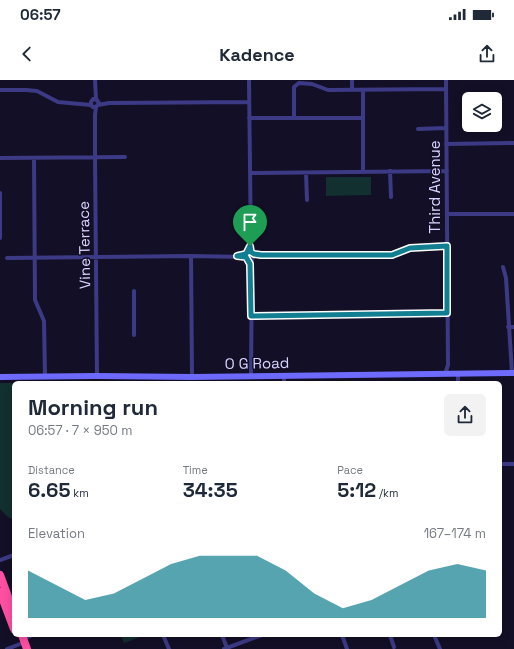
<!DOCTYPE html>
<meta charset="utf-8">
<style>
:root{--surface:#fff;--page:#f2f2f3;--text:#1f2937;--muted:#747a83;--accent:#117e91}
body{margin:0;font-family:"Space Grotesk",sans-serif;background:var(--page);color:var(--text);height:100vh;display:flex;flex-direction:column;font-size:15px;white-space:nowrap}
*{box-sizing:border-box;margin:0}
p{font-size:13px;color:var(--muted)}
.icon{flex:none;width:22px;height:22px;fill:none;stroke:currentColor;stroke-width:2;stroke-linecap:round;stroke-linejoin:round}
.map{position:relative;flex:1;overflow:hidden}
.drawer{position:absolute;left:12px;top:301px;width:490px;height:256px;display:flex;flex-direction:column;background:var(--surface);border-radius:6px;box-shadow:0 2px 10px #0003}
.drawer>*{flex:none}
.buttons{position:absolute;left:462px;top:12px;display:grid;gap:8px}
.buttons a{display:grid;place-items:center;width:40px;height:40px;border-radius:6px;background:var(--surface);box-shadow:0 2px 10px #0003;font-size:20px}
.pin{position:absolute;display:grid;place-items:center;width:34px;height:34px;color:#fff;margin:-41px -17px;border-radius:50% 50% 50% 0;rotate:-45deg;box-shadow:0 0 4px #0007}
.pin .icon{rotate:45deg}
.round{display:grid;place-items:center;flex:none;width:42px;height:42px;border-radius:6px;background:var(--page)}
.headline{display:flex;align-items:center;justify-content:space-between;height:68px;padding:0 16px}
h1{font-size:22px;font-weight:700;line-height:30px}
.figures{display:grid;grid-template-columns:repeat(3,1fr);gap:6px;height:68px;padding:4px 16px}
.figures div{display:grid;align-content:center}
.figures b{font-size:20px;font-weight:700}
.figures small{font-size:11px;font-weight:400}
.figures p{font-size:11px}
.chart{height:112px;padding:8px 16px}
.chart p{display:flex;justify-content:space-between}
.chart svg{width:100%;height:72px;margin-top:4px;fill:var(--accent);opacity:.7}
.status{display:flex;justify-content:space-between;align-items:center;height:28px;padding:0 20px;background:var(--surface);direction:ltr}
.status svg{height:11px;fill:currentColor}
header{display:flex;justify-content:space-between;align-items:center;height:52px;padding:0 16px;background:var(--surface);font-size:18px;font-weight:700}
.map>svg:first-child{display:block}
.park{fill:#12302f}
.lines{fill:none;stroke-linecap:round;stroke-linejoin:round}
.street{stroke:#3d3a85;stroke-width:4}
.secondary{stroke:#6f6bff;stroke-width:6}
.highway{stroke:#ff4fa3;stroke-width:8}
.route-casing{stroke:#fff;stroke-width:8}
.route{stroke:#117e91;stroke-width:5}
.labels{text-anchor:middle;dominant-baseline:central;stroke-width:3;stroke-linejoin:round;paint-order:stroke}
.street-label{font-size:15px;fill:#d9d4ff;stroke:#130f26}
</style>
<div class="status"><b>06:57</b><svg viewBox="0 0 49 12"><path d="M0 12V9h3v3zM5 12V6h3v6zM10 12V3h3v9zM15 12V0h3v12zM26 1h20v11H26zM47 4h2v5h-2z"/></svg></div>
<header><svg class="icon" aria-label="back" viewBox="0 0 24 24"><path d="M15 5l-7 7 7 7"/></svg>Kadence<svg class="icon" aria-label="share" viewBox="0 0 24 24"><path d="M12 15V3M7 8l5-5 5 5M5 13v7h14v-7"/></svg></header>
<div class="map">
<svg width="514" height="569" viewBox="0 0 514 569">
<rect width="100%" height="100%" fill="#130f26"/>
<path class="park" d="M326,97h45v18l-45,1z
M0,303h61h-47v137l-6,-3 -8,-8z
M121,555h18l1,2 -16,6z"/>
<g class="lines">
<path class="street" d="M95,0l1,19
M249,0l2,172
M352,9v-9
M0,10h26l11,1 21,11 33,3
M363,10v82
M98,25l11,-2 140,-1
M96,27h-3l-2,-2v-3l2,-3 4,1 2,3 -3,4 -1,8v42l2,219
M249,38h114
M294,38v-31l5,-4 13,1 16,6 117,-1
M418,49l28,-1
M446,64l68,-1
M0,78l125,-1
M34,79l1,141 9,21 1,56
M390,91l1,26
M250,93l197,-2
M306,93l1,27
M0,113v45
M447,134h67
M254,174l7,1h131l18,-7 37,-2
M191,176l1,121
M239,176l12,-4 3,2 -1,4 -2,2 -4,-1 -1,-3v-3
M7,178l184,-2 55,1
M503,187l3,11 6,95
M251,236l196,-3
M508,247h6
M134,255v-44
M458,293v10
M445,294l3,-9 -2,-285
M251,296l1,-117
M284,296v7
M500,384h14
M0,480l14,-5
M163,555l6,14
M222,555l5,13
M342,555l5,14
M390,555l4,12
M434,555l6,14
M23,559l10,-4
M7,569l13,-5
M224,569l38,-14"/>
<path class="secondary" d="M0,297l97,-1 95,1 322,-4"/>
<path class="highway" d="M0,495l14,38
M0,512l14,37
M22,555l5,14"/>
</g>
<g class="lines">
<defs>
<path id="route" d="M250,166l1,6 3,2 7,1h131l18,-7 37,-2v67l-196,3 -1,-52 -4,-7 -9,-1 9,-2z"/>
</defs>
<use href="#route" class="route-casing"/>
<use href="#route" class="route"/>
</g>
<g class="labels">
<g class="street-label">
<text transform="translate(434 107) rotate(-90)">Third Avenue</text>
<text transform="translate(84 165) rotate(-91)">Vine Terrace</text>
<text transform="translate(257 283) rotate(-1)">O G Road</text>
</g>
</g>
</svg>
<div class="buttons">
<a><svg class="icon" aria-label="layers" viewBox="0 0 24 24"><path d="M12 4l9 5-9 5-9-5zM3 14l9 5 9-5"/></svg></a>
</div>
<div class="pin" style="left:250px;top:166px;background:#1e9e55"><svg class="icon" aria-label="arrive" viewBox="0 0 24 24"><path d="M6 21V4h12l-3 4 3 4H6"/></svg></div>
<section class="drawer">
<div class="headline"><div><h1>Morning run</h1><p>06:57 · 7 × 950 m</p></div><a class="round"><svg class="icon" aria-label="share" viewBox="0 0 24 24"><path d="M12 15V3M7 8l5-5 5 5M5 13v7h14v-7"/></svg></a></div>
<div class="figures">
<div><p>Distance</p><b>6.65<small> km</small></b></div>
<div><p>Time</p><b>34:35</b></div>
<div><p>Pace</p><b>5:12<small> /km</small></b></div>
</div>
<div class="chart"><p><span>Elevation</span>167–174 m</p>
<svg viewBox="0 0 160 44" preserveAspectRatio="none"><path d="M0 44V15L10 24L20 33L30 29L40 20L50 11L60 6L70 6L80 6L90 15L100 29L110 38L120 33L130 24L140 15L150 11L160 15V44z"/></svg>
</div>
</section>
</div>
